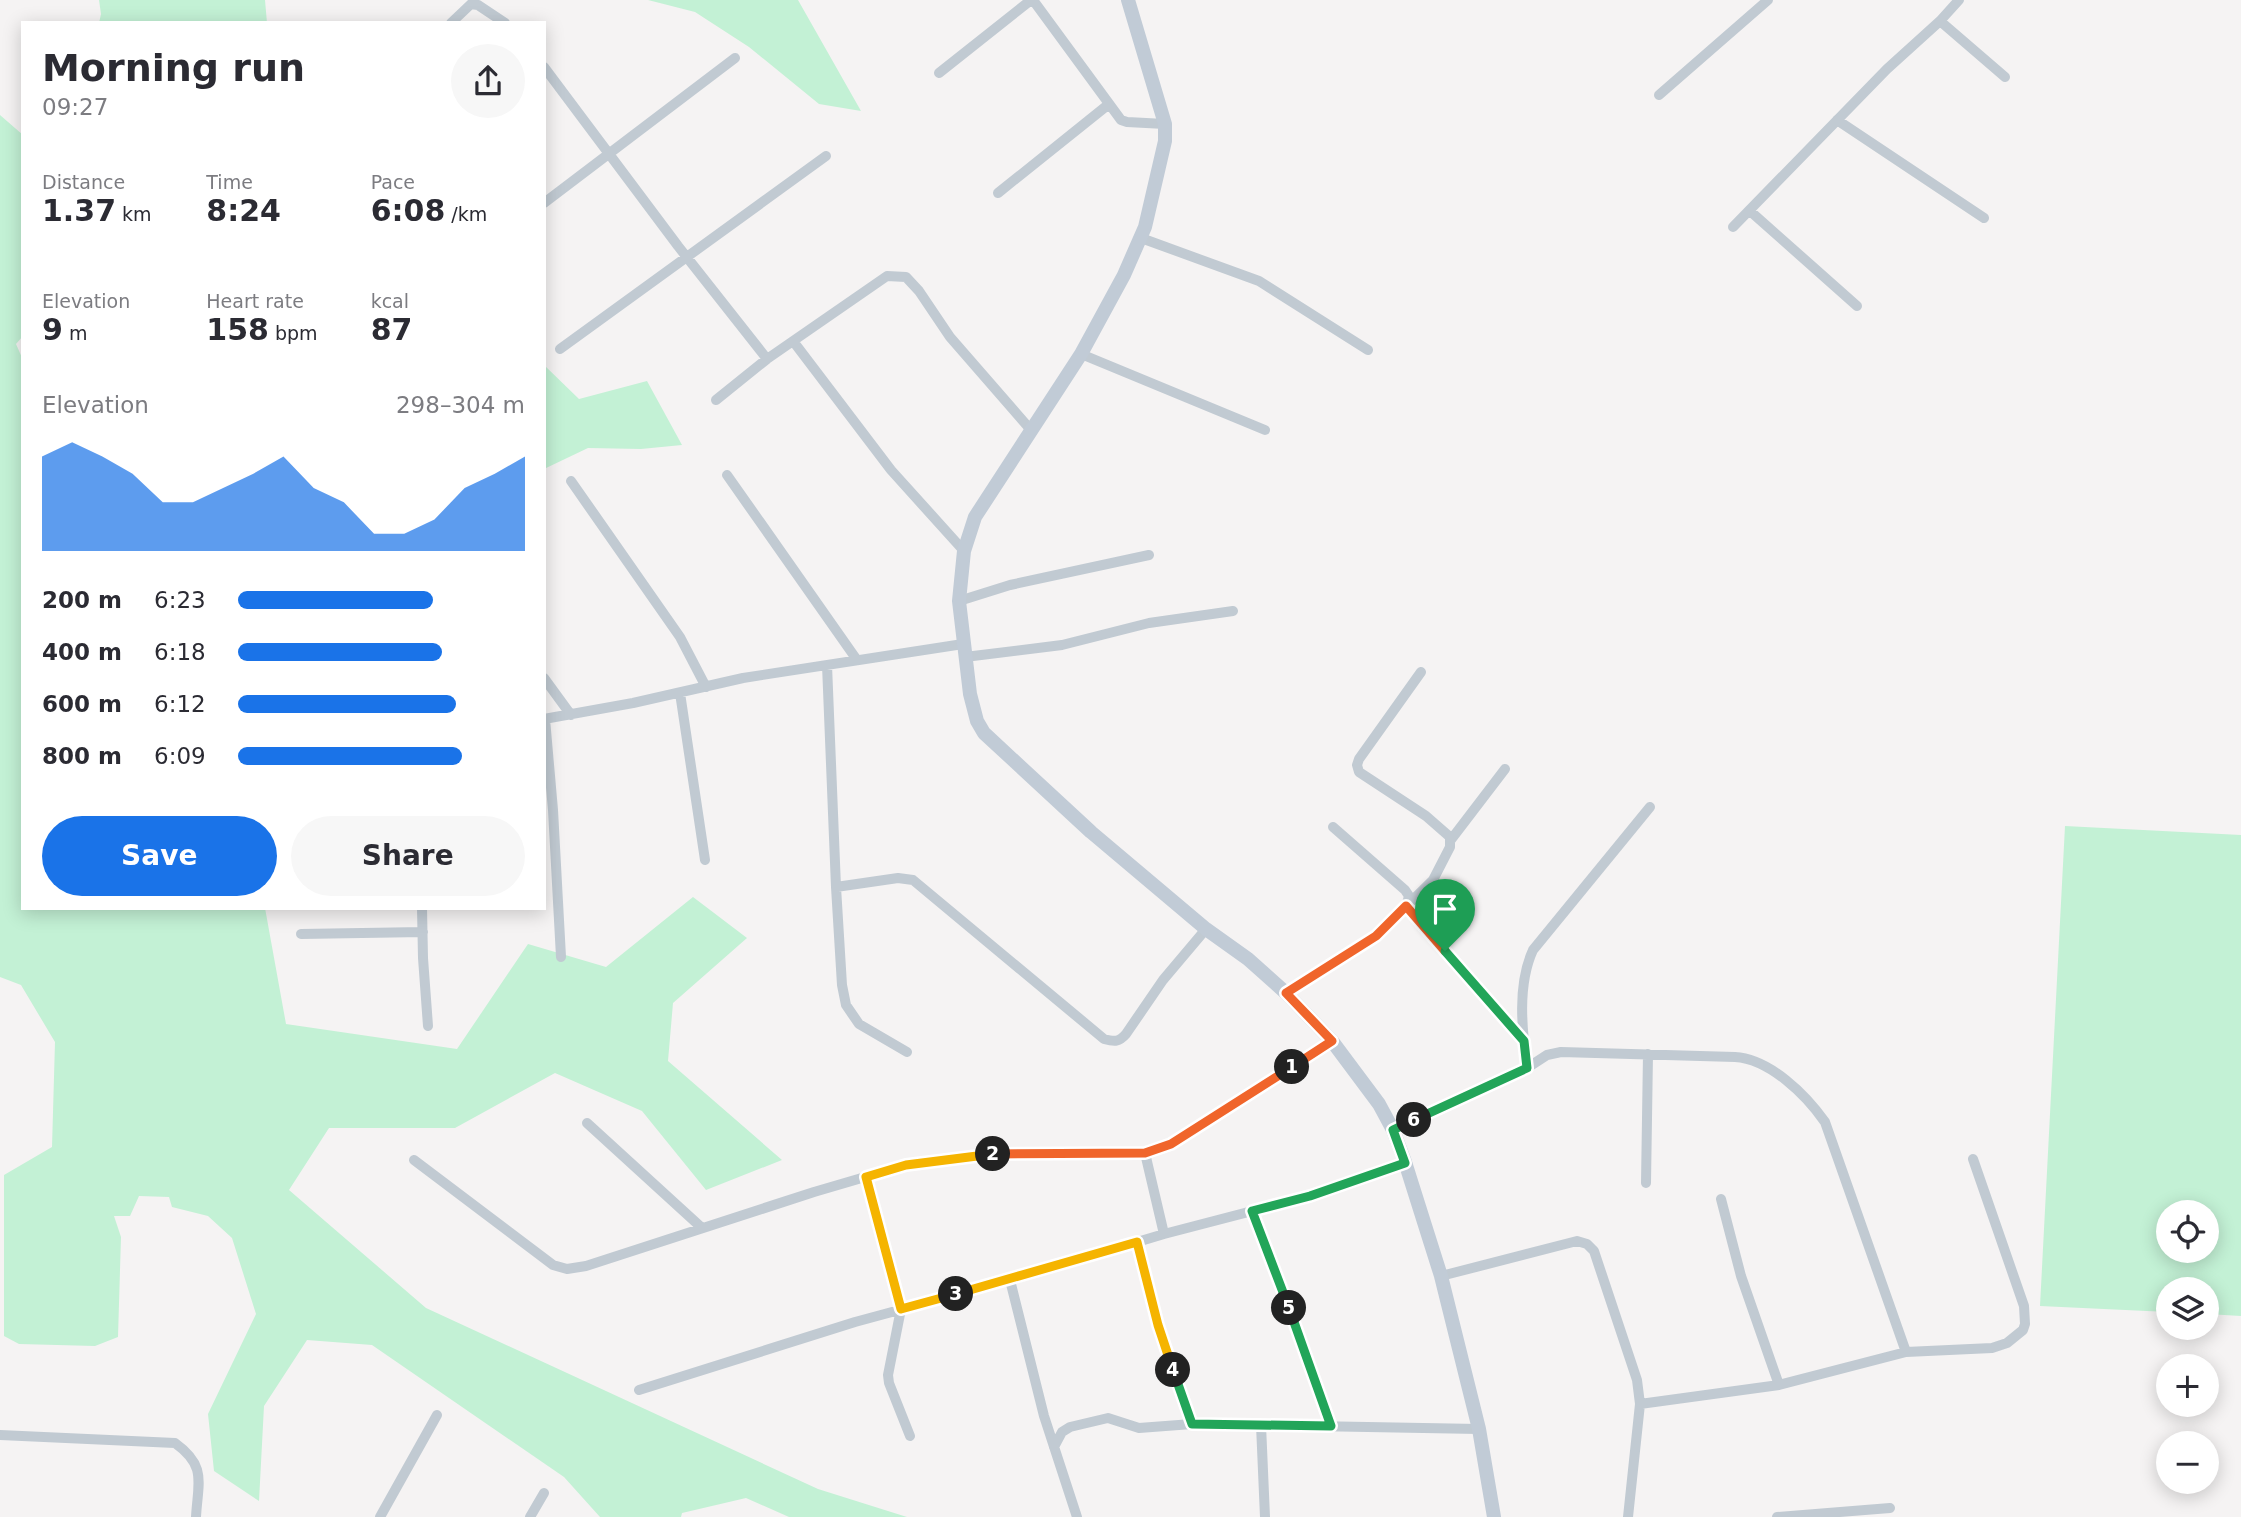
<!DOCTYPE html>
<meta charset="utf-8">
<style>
:root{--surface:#fff;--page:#f7f7f7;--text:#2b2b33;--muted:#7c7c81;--accent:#1a73e8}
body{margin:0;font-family:"DejaVu Sans",sans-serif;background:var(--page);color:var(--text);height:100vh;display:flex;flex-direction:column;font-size:26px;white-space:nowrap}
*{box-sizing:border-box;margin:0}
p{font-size:23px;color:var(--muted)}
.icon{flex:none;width:38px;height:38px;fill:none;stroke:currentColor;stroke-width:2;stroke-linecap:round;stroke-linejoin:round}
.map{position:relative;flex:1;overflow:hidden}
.sheet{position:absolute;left:21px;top:21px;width:525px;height:889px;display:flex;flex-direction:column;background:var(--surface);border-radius:0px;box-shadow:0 4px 18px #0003}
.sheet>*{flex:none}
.fabs{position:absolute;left:2156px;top:1200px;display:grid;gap:14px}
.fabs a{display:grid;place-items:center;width:63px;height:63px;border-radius:50%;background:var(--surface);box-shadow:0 4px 18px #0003;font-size:35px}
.pin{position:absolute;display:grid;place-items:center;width:60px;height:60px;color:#fff;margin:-72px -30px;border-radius:50% 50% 50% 0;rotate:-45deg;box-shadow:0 0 7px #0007}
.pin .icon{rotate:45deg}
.km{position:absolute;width:35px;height:35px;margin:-18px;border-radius:50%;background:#222;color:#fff;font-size:19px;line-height:35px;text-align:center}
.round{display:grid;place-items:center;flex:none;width:74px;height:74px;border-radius:37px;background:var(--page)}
.head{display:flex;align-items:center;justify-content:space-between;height:119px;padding:0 21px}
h1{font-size:38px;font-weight:700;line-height:52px}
.metrics{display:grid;grid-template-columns:repeat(3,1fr);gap:10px;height:119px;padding:7px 21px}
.metrics div{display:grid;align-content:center}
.metrics b{font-size:30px;font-weight:700}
.metrics small{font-size:19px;font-weight:400}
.metrics p{font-size:19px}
.chart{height:196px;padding:14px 21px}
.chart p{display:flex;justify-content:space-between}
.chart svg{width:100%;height:126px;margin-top:7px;fill:var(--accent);opacity:.7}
.button{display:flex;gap:14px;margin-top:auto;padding:14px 21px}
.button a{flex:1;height:80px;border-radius:42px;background:var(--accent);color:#fff;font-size:28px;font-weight:700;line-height:80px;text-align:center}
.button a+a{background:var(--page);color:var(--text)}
ul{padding:0 21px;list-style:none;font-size:23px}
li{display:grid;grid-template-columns:112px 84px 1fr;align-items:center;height:52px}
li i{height:18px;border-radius:9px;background:var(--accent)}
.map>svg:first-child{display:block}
.green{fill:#c3f1d5;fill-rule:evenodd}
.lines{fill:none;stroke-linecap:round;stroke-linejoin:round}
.street{stroke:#c1cad2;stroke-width:10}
.secondary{stroke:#c1cbd6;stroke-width:14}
.split-1-casing{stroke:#fff;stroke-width:14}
.split-2-casing{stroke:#fff;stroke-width:14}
.split-3-casing{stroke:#fff;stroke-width:14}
.split-4-casing{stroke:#fff;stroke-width:14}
.split-5-casing{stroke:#fff;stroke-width:14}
.split-6-casing{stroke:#fff;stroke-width:14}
.split-7-casing{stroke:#fff;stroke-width:14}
.split-1{stroke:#f0652b;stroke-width:9}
.split-2{stroke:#f0652b;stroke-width:9}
.split-3{stroke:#f5b400;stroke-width:9}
.split-4{stroke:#f5b400;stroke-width:9}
.split-5{stroke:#22a559;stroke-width:9}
.split-6{stroke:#22a559;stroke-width:9}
.split-7{stroke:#22a559;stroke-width:9}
</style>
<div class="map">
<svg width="2241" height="1517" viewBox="0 0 2241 1517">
<rect width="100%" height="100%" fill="#f5f3f3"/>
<path class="green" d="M99,0h166l2,23h-168l2,-9z
M648,0h150l63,111 -42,-7 -70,-57 -54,-35z
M0,115l23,20v201l-7,8 7,16v548h242l21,116 171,25 71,-105 78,23 87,-70 54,41 -74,65 -5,58 114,99 -76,30 -64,-79 -87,-38 -100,55h-126l-40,62 137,118 392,181 89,28h-118l-43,-19 -64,15 -1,4h-81l-36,-40 -192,-132 -65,-5 -43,66 -5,95 -45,-30 -6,-57 48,-100 -24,-76 -24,-22 -36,-9 -3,-10 -30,-1 -9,20h-16l7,21 -3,100 -23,9 -76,-2 -15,-8v-161l48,-28 3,-105 -34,-57 -21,-8z
M544,365l35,34 68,-18 35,64 -41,4 -53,-1 -44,21z
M2065,826l176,9v481l-34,-2v-24h-39v22l-128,-6zM2168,1213h39v38h-39z"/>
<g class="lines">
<path class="street" d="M1033,0l88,120 6,2 38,2
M1940,21l65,56
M451,23l20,-19 7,1 27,18
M544,67l134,179 89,113
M939,73l92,-73
M1659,95l109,-95
M1837,120l147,98
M998,193l111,-89
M544,203l191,-145
M1750,211l107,95
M1733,227l154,-158 53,-48 19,-21
M1141,238l118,43 109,69
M793,341l98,129 73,81
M560,349l266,-193
M1081,354l184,76
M716,400l51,-41 120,-83 19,1 13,14 31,46 80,92
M727,475l130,185
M571,481l109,156 26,50
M959,601l51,-16 139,-30
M965,657l97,-12 87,-22 84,-12
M827,665l9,222 6,98 4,20 13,19 48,28
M544,678l27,37
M680,693l25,167
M544,719l89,-16 110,-25 220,-34
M545,719l8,91 8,147
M1333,827l72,63 4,6 -3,11 117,134
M1450,841l55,-72
M836,887l62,-9 15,2 191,159c11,3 15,3 22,-5l37,-54 43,-51
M422,908l1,50 5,68
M301,934l122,-2
M1286,993l90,-57 57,-56 17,-33v-10l-24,-21 -67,-44 -2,-7 2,-6 62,-87
M1527,1068c-5,-38 -10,-83 6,-118l117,-143
M587,1123l115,105
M1393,1130l134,-62 20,-13 14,-3 174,5c35,2 71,38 90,65l81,230
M1145,1153l19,81
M414,1160l139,105 14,4 19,-3 228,-74 92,-27 92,-12h147l26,-8 161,-104
M866,1177l35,132 -13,66 1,8 21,53
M1646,1183l2,-129
M1721,1199l20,77 38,109
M1252,1211l51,132 28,83
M1137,1242l21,83 34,99
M1441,1276l136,-35 10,3 7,7 43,129 3,24 -12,113
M1010,1280l34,136 33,101
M639,1390l216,-68 155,-42 154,-46 146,-38 95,-34
M1640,1404l139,-19 127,-33 86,-4 15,-5 16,-13 2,-6 -1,-18 -51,-147
M1261,1425l4,92
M0,1435l175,8c32,23 23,39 21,74
M1054,1447l8,-15 8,-5 38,-9 31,10 53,-4 287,5
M380,1517l57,-102
M530,1517l14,-24
M1777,1517l113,-9"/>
<path class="secondary" d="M1128,0l37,124v17l-20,86 -21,48 -43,79 -106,163 -11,34 -5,50 11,93 7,27 7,12 107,99 115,97 42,30 38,34 46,48 47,63 14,26 12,32 36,114 38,153 15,88"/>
</g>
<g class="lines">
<defs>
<path id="split-1" d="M1292,1067l40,-26 -46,-48 90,-57 30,-30 39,45"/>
<path id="split-2" d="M993,1154l152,-1 26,-9 121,-77"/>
<path id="split-3" d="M956,1294l-55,15 -35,-132 40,-12 87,-11"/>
<path id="split-4" d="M956,1294l181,-52 21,83 15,45"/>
<path id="split-5" d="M1173,1370l19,54 139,2 -42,-118"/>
<path id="split-6" d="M1289,1308l-37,-97 58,-15 95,-33 -12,-33 21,-10"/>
<path id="split-7" d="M1414,1120l113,-52 -3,-27 -79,-90"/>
</defs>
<use href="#split-1" class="split-1-casing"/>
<use href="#split-2" class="split-2-casing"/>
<use href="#split-3" class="split-3-casing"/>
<use href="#split-4" class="split-4-casing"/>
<use href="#split-5" class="split-5-casing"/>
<use href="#split-6" class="split-6-casing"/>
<use href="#split-7" class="split-7-casing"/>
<use href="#split-1" class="split-1"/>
<use href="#split-2" class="split-2"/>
<use href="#split-3" class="split-3"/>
<use href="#split-4" class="split-4"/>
<use href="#split-5" class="split-5"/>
<use href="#split-6" class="split-6"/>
<use href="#split-7" class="split-7"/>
</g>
</svg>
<div class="fabs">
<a><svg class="icon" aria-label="locate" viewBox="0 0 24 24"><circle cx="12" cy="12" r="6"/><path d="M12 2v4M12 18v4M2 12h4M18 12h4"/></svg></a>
<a><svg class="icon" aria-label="layers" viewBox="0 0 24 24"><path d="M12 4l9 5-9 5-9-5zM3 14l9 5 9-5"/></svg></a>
<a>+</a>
<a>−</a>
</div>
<div class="pin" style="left:1445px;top:951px;background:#1e9e55"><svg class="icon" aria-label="arrive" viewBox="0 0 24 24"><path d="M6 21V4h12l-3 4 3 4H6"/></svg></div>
<b class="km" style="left:1292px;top:1067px">1</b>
<b class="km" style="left:993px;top:1154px">2</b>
<b class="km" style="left:956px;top:1294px">3</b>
<b class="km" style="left:1173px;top:1370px">4</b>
<b class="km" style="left:1289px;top:1308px">5</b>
<b class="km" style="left:1414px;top:1120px">6</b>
<section class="sheet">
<div class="head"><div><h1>Morning run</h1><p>09:27</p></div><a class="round"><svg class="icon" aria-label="share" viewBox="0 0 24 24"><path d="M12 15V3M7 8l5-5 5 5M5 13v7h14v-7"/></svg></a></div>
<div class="metrics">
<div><p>Distance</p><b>1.37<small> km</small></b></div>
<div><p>Time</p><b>8:24</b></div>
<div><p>Pace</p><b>6:08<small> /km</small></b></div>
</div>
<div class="metrics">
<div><p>Elevation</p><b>9<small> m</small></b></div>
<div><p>Heart rate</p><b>158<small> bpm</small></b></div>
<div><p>kcal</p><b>87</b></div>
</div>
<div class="chart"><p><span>Elevation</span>298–304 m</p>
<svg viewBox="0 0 160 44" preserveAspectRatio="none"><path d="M0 44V11L10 6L20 11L30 17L40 27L50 27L60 22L70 17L80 11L90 22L100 27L110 38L120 38L130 33L140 22L150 17L160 11V44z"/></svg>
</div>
<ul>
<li><b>200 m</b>6:23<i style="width:68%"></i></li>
<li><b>400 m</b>6:18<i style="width:71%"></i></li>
<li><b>600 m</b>6:12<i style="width:76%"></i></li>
<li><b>800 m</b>6:09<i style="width:78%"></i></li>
</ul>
<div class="button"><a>Save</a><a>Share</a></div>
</section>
</div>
